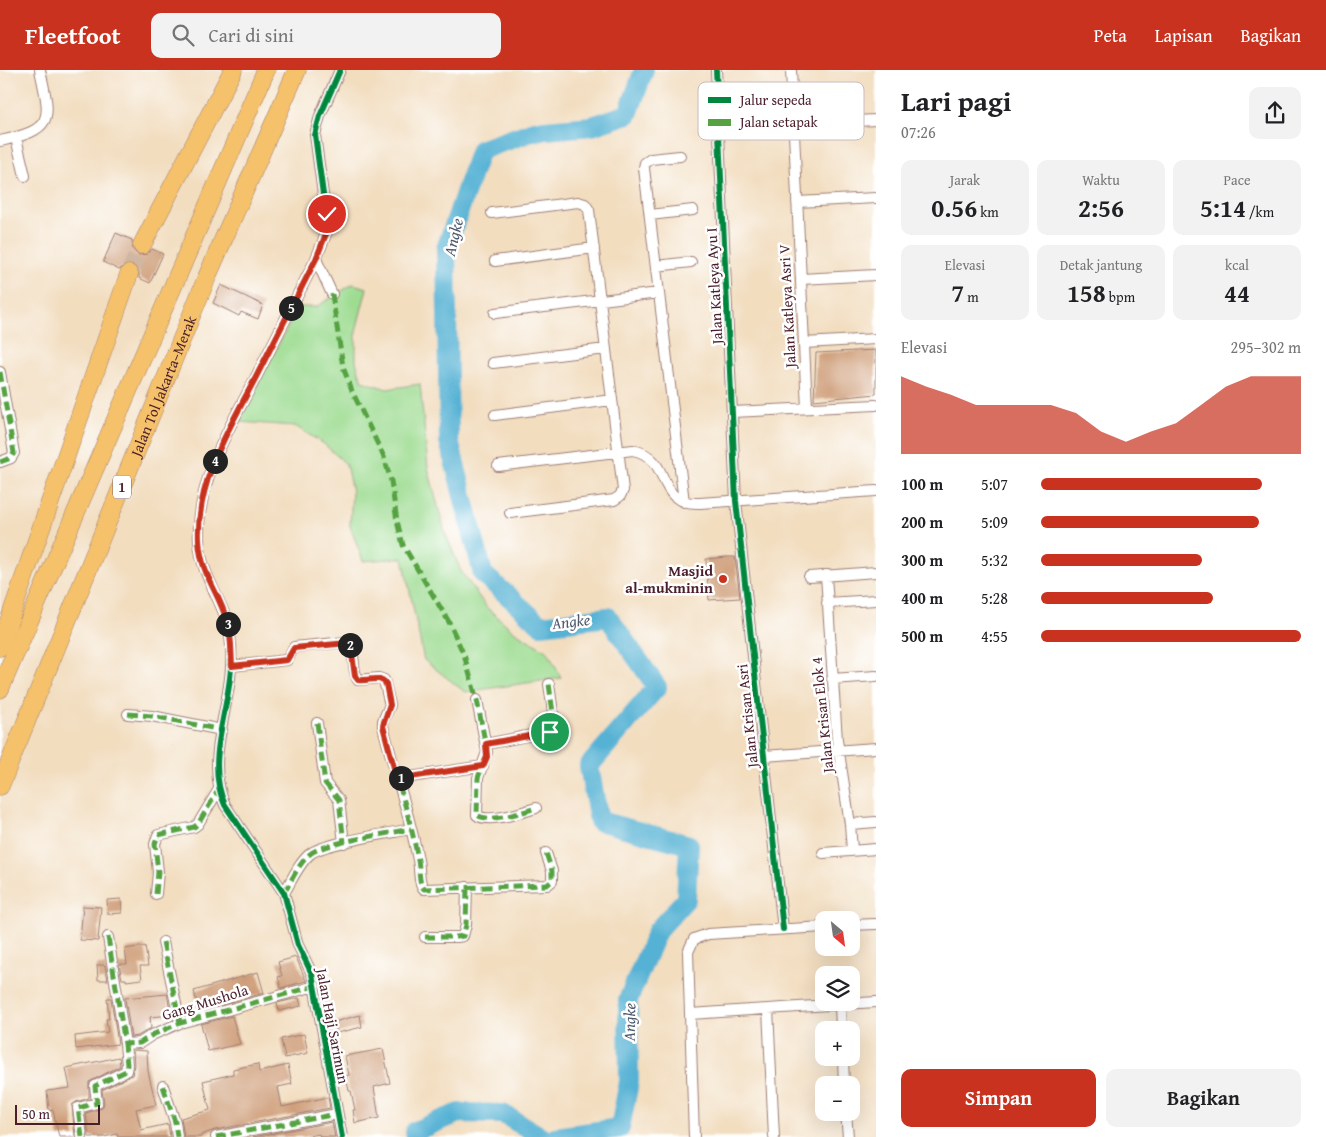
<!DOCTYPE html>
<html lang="id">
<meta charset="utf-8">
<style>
:root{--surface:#fff;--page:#f2f2f2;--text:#202124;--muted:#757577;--accent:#c8321e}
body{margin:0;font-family:"Gentium Book Plus",serif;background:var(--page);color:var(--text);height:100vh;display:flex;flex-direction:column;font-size:19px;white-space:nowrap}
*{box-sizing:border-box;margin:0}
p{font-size:16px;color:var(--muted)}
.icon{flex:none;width:28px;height:28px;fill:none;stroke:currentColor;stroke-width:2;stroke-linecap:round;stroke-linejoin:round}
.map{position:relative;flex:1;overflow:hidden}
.sheet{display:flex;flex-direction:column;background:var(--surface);width:450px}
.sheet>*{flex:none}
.needle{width:32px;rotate:151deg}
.fabs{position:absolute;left:815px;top:841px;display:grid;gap:10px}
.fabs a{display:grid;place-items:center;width:45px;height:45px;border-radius:10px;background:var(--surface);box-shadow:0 5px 20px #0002;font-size:25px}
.scale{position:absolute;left:15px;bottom:12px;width:85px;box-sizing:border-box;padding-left:5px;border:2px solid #4a1f2b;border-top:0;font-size:14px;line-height:18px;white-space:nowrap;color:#4a1f2b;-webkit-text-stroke:4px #fff;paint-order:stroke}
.pin{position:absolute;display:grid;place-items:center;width:42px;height:42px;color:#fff;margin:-21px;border:2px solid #fff;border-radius:50%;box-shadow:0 1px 5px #0007}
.km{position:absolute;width:25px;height:25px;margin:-12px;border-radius:50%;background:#222;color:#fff;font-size:14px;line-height:25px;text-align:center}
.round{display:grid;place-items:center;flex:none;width:52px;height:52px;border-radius:10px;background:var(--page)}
.summary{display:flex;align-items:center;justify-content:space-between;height:85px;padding:0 25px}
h1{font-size:28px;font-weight:700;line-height:38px}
.figures{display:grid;grid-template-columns:repeat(3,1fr);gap:8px;height:85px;padding:5px 25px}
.figures div{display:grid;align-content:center;border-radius:10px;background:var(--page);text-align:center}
.figures b{font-size:25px;font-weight:700}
.figures small{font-size:14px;font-weight:400}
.figures p{font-size:14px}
.chart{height:140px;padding:10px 25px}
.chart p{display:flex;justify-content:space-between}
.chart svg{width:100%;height:90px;margin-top:5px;fill:var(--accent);opacity:.7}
.cta{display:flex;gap:10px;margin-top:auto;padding:10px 25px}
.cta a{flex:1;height:58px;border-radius:10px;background:var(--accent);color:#fff;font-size:20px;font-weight:700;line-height:58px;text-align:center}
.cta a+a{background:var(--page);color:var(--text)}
ul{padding:0 25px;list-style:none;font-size:16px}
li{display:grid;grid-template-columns:80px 60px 1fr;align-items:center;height:38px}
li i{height:12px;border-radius:6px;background:var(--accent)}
header{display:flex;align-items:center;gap:30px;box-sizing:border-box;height:70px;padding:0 25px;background:var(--accent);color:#fff}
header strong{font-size:24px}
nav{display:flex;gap:28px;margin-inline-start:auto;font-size:18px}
.search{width:350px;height:45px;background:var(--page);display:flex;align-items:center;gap:12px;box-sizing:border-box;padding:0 18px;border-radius:10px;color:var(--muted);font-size:19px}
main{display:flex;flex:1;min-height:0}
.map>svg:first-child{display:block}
.green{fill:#9edc92;stroke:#747e5e}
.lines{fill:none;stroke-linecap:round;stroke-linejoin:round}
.river{stroke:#56b2d4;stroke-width:20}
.building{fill:#ce9c77}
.motorway-tunnel{stroke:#d0b7a1;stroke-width:18;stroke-dasharray:18 9;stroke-linecap:butt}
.minor-casing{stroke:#9e7e75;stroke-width:12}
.motorway-casing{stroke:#9e7e75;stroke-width:19}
.minor{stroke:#fff;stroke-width:10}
.motorway{stroke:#f5c16b;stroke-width:18}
.quiet{stroke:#56a243;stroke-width:5;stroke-dasharray:10 5;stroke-linecap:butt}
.cycleway-casing{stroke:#fff;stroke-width:9}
.cycleway{stroke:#00873e;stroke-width:6}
.route-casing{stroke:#fff;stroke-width:10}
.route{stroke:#c8321e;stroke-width:6}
.poi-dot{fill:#c8321e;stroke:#fff;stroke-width:2}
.labels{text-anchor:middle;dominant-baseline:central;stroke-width:5;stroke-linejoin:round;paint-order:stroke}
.shield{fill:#fff;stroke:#80626b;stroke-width:1}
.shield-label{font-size:14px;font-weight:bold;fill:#4a1f2b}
.street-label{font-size:15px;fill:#4a1f2b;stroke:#fff}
.poi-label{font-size:15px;font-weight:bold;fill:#4a1f2b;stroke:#fff;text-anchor:end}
.water-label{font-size:16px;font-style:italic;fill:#4f5a6f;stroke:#fff}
.key{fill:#fff;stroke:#c9bcbf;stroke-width:1}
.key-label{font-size:14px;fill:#4a1f2b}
</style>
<header>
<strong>Fleetfoot</strong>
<div class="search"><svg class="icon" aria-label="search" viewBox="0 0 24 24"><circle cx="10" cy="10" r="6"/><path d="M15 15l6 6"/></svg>Cari di sini</div>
<nav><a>Peta</a><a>Lapisan</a><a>Bagikan</a></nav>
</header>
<main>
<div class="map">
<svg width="876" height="1067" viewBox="0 0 876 1067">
<rect width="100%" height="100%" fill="#fff"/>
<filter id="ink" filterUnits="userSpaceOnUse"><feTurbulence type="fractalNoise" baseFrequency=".02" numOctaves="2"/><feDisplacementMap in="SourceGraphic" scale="10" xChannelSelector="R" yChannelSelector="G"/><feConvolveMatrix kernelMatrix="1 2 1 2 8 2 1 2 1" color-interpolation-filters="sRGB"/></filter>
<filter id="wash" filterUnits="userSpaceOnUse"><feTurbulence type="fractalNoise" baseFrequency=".0096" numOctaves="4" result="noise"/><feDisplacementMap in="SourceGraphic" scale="20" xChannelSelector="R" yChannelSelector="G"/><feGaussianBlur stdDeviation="1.12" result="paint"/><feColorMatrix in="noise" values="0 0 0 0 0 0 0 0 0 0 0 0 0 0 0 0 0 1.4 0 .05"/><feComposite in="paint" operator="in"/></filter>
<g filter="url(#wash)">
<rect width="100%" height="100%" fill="#f2ddbf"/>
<path class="green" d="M353,214l14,4 -11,43v31l6,19 25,8 33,-5 8,84 17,65 16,38 26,37 28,24 33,20 13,26 -96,14 -41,-32 -21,-102 -40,3 -13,-35 2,-34 -6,-28 -22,-20 -29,-18 -56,-4 59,-115h18z"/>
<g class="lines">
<path class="river" d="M416,1067l-1,-6 44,-18 44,1 39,23
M555,1067l65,-9 9,-46 -1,-82 29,-69 29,-32 3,-54 -90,-24 -10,-55 68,-79 -49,-70 -67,8 -58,-51 -34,-133 -3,-192 34,-99 54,-19 58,-5 36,-12 16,-44"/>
</g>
<g id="blocks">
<path class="building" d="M116,163l16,7 1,10 5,5 9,-1 5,-5 11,5 -13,29 -11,-5v-6l-6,-8h-6l-8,6 -16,-8z
M221,215l42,20 -5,14 -17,-7 -2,4 -26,-13z
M876,280v44l-62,6 2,-47z
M728,487h7l5,41 -31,2 -3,-41z
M121,829l1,14 -14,1 -1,-14z
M83,836l18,1 -3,34 -18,-1z
M145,876l3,20h-8l2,13 -16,2v-2h-4l-3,-15h8l-2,-15z
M296,887l10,24 -25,7 -3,-11 4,-1 -4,-14z
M97,895h8l3,15h-10z
M258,902l6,21 -65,18 -5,-20z
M167,924l4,21 -21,2 1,11 -13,8 -7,1 -6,-39z
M107,928h4l7,46 -42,5 -1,-13 33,-4 -2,-13h3z
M299,928l2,8 -22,5 -2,-8z
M360,945l2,12 -25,6 -3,-11z
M232,946l8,28 -32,7 -7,-27z
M304,964l4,19 -23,5 -4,-19z
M383,979l7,34 -16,4 5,31 -24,5 -2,-13h2l-4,-19h-2l-3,-15 3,-1 -4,-19z
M133,980l14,1 1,20 8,34 -20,4 5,21 27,-6 2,13h-52l-1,-3 -13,3h-15l-3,-24 16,-5 2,-5 -2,-13 30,-15 2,-10z
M119,987l1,9 -31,16v16l-13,4 -4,3 3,32h-16l-6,-27 -4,1 -2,-20 23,-3 -4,-20z
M258,994l1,8 29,-7 4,19 -14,3 4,20 46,-10 2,11 -115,22 -14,5v2h-17l-3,-19 29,-8 -7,-29 30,-7v-5z
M332,1052l3,15h-15l-1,-3 -16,3h-50z"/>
</g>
</g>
<g filter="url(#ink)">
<use href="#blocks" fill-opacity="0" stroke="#9e7e75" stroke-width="1"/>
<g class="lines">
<path class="motorway-tunnel" d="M129,204l13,-29"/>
<defs>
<path id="minor" d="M340,0l-20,46 -5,19 12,89 -1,10 -10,25c-20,39 -40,79 -60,118 -26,50 -60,104 -57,163 2,32 16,49 27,78 5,15 6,33 5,49 -2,44 -26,95 -6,138l59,88 14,52 14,29 30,163
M716,0l20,431 47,428
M791,0l16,338
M794,54l82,-4
M16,68l9,38
M0,71c55,-12 51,-21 40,-71
M680,86l-29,3 -6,4 -1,5 40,334
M797,132l79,-4
M492,143l86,-11 7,2 4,6 34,280 -3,6 -6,4 -104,13
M650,145l43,-5
M316,189l16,35
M495,191l99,-13
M656,196l35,-4
M801,209l75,-4
M495,243l164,-20
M804,273l72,-4
M493,293l113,-14
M0,302l14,81 -3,5 -11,4
M732,342l144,-7
M495,345l117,-15
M498,396l135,-16c42,9 19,55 67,53l176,-12
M826,505l11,165 13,84 2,26
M809,507l67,-5
M827,533l49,-3
M231,596l56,-6 7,-13 52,-5c11,7 5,28 12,38l21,-2 5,2 6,25 -7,16v5c11,45 27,89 35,134 2,9 0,23 6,29l123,-4 5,-4v-10l-6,-18
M832,609l44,-3
M477,630l10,52 -9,26 -1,37c11,9 46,-3 59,-7
M128,644l24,2 70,14
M317,653l8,60 14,17 5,43
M486,674l66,-13 3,-4 -6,-43
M764,686l112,-8
M397,709l86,-13
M850,754l26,-2
M823,783l53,-4
M284,823c8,-13 15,-30 26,-39 12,-11 82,-21 101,-25
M156,824l2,-22 -3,-28 3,-9 36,-8 4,-3 21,-35
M851,855l25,-1
M108,867l17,107 15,-1 12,-8 28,-12 135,-37
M425,867h32l6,-1 3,-11 1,-38
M163,872l17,81
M840,934l1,26
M768,939l6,128
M690,944l186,-12
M843,988l1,27
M163,1016l12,36 2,15
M846,1042l2,25
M82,1067l-4,-29 19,-5 -2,-17 31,-15 1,-6 -2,-21
M216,1067l121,-23
M694,1067l-6,-185 6,-13 14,-5 116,-7"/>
<g id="motorway">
<path d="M142,175l91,-175"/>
<path d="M0,577l129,-373"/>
<path d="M0,619l266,-619"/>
<path id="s1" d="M0,716l207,-509 90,-207"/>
</g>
</defs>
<use href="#minor" class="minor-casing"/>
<use href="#motorway" class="motorway-casing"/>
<use href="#minor" class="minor"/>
<use href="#motorway" class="motorway"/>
<path class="quiet" d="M332,224l11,73 9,24 32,66 7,24 6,40 6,24 46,77 15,33 13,45 10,52 -9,26 -1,37c11,9 46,-3 59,-7
M0,302l14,81 -3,5 -11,4
M231,596l56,-6 7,-13 52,-5c11,7 5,28 12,38l21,-2 5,2 6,25 -7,16v5c11,45 27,89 35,134 2,9 0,23 6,29l123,-4 5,-4v-10l-6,-18
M128,644l24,2 70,14
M317,653l8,60 14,17 5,43
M486,674l66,-13 3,-4 -6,-43
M397,709l86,-13
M284,823c8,-13 15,-30 26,-39 12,-11 82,-21 101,-25
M156,824l2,-22 -3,-28 3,-9 36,-8 4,-3 21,-35
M108,867l17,107 15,-1 12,-8 28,-12 135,-37
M425,867h32l6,-1 3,-11 1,-38
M163,872l17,81
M163,1016l12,36 2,15
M82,1067l-4,-29 19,-5 -2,-17 31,-15 1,-6 -2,-21
M216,1067l121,-23"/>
<defs>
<path id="cycleway" d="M340,0l-20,46 -5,19 12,89 -1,10 -10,25c-20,39 -40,79 -60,118 -26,50 -60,104 -57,163 2,32 16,49 27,78 5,15 6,33 5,49 -2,44 -26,95 -6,138l59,88 14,52 14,29 30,163
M716,0l20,431 47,428"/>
</defs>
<use href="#cycleway" class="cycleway-casing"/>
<use href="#cycleway" class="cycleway"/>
</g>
</g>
<g class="lines" filter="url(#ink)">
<defs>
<path id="route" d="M327,144l-1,20 -10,25c-20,39 -40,79 -60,118 -26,50 -60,104 -57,163 2,35 19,50 28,81 5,15 4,30 5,45l55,-6 7,-12 54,-5 3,4 4,29 3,4c10,2 22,-6 28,4l4,21 -6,17 -1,4 14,53 86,-13 4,-9 -1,-13 64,-12"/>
</defs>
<use href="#route" class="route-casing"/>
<use href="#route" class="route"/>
</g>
<circle class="poi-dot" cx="723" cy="509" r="5"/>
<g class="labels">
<rect class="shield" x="113" y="405.5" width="18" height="23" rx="4"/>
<g class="shield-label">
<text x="122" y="417">1</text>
</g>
<g class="street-label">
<text transform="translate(714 216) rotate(-93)">Jalan Katleya Ayu I</text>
<text transform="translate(787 236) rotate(-93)">Jalan Katleya Asri V</text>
<text stroke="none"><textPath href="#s1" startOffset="432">Jalan Tol Jakarta–Merak</textPath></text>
<text transform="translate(822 645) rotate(-96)">Jalan Krisan Elok 4</text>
<text transform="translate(747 646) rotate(-96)">Jalan Krisan Asri</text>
<text transform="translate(205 932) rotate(-17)">Gang Mushola</text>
<text transform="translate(333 956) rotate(79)">Jalan Haji Sarimun</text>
</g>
<g class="poi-label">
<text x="713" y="500">Masjid<tspan x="713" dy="17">al-mukminin</tspan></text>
</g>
<g class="water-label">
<text transform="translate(453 167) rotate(-77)">Angke</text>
<text transform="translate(571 551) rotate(-7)">Angke</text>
<text transform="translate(629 952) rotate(-89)">Angke</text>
</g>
</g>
<rect x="698" y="12" width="166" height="58" rx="8" class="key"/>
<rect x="708" y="27" width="23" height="6" fill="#00873e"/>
<rect x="708" y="49" width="23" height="7" fill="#56a243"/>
<g class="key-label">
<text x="740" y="35">Jalur sepeda</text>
<text x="740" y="57">Jalan setapak</text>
</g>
</svg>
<div class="fabs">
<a><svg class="needle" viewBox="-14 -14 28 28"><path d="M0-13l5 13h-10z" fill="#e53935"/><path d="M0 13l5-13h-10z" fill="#757577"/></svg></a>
<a><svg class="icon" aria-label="layers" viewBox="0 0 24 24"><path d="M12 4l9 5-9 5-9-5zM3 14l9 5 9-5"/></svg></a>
<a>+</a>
<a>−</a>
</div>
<div class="scale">50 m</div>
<div class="pin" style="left:550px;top:662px;background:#1e9e55"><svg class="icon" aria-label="arrive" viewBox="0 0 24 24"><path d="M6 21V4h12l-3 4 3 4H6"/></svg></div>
<div class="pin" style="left:327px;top:144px;background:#d93025"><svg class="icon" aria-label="check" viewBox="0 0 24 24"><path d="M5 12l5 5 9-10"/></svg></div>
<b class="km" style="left:401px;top:708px">1</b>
<b class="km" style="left:350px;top:575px">2</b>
<b class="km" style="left:228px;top:554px">3</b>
<b class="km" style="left:215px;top:391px">4</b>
<b class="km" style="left:291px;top:238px">5</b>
</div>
<section class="sheet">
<div class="summary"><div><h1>Lari pagi</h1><p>07:26</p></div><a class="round"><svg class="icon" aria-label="share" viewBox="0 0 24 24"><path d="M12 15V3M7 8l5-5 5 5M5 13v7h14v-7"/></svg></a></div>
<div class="figures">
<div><p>Jarak</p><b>0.56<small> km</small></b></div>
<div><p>Waktu</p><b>2:56</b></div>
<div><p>Pace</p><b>5:14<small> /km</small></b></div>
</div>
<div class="figures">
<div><p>Elevasi</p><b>7<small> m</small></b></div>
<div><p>Detak jantung</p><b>158<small> bpm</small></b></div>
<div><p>kcal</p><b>44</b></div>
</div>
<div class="chart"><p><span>Elevasi</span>295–302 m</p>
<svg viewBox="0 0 160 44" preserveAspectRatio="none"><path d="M0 44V6L10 11L20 15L30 20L40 20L50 20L60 20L70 24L80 33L90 38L100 33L110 29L120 20L130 11L140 6L150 6L160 6V44z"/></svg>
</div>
<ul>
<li><b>100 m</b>5:07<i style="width:85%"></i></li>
<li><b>200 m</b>5:09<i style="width:84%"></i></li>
<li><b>300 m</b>5:32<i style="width:62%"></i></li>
<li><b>400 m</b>5:28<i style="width:66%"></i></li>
<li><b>500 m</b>4:55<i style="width:100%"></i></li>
</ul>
<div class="cta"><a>Simpan</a><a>Bagikan</a></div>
</section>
</main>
